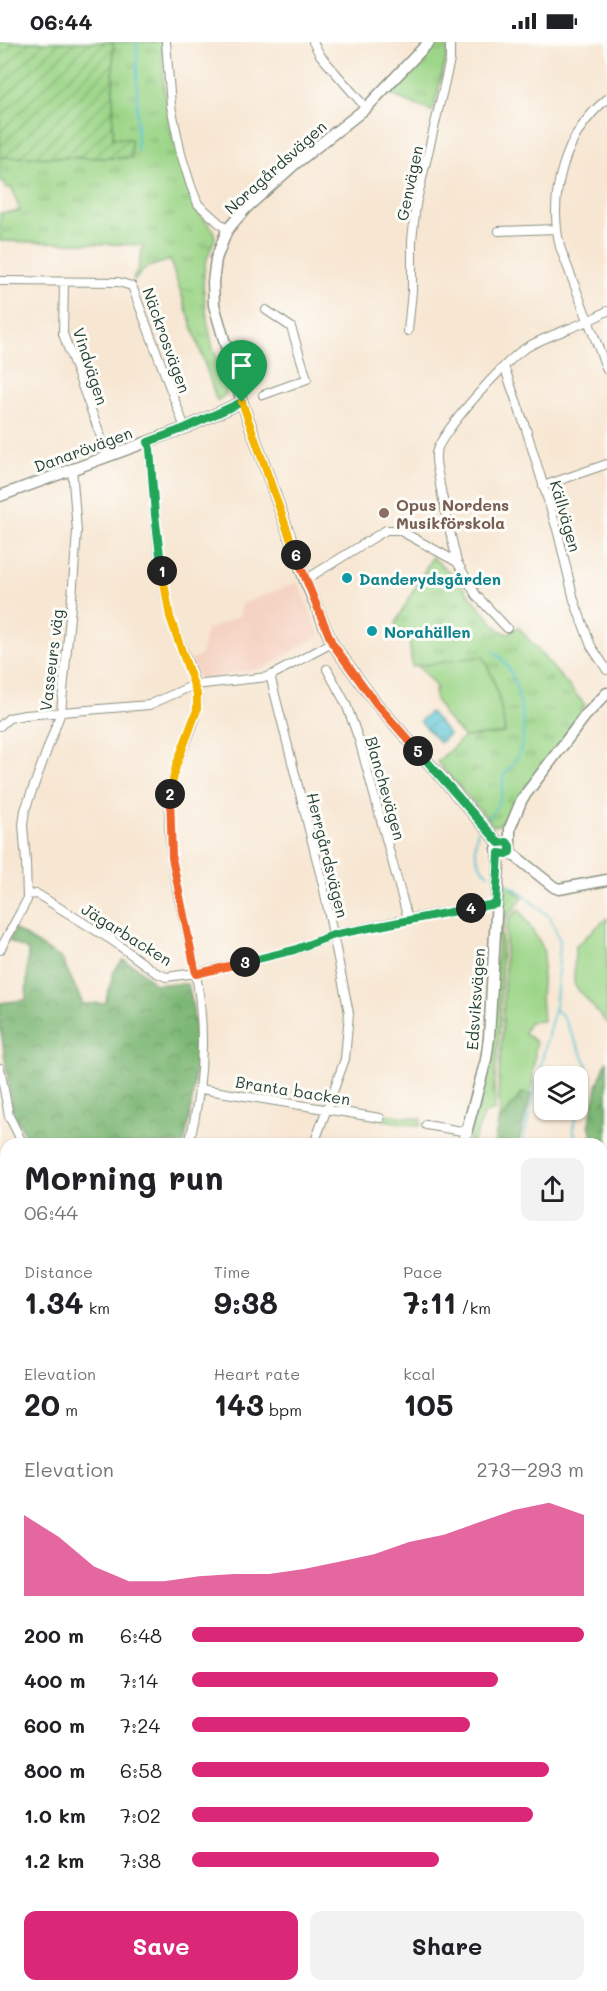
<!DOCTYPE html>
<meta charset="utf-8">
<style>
:root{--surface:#fff;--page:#f2f2f2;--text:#202124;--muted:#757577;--accent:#db2777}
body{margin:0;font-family:Mali,sans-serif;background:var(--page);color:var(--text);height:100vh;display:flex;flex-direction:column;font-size:22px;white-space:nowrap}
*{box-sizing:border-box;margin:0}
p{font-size:20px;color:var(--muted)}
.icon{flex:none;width:33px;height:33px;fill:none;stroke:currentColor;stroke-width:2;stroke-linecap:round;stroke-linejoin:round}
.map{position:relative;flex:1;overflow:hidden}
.sheet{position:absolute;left:0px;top:1096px;width:608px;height:854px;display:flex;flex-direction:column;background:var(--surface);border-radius:18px 18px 0 0;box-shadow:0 2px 4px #0004}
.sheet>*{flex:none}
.controls{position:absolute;left:534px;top:1024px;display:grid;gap:12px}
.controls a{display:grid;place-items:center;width:54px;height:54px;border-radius:12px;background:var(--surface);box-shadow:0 2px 4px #0004;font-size:30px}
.pin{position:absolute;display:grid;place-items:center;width:51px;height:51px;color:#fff;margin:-62px -26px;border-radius:50% 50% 50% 0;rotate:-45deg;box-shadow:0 0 6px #0007}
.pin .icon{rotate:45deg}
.km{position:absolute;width:30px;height:30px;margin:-15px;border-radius:50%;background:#222;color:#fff;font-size:16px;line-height:30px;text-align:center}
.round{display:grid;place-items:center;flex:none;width:63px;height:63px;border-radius:12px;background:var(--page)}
.headline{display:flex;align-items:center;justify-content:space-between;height:102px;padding:0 24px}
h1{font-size:33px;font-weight:700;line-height:45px}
.figures{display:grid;grid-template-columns:repeat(3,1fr);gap:9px;height:102px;padding:6px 24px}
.figures div{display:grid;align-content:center}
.figures b{font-size:30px;font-weight:700}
.figures small{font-size:16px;font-weight:400}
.figures p{font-size:16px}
.chart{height:168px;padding:12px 24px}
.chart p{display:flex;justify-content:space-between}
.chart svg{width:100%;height:108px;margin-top:6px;fill:var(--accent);opacity:.7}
.button{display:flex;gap:12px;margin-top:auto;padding:12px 24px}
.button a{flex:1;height:69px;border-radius:12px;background:var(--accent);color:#fff;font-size:24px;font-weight:700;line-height:69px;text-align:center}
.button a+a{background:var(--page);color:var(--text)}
ul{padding:0 24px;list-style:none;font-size:20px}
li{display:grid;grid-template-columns:96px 72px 1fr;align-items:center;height:45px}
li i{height:15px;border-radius:8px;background:var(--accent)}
.status{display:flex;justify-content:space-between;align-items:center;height:42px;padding:0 30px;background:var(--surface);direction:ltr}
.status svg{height:16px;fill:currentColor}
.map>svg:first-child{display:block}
.built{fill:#f5d3c2}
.grass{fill:#9cd688;stroke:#5e8a5e;stroke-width:1.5}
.forest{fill:url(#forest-crowns);stroke:#4e7a54;stroke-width:1.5}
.park{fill:url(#park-tufts);stroke:#5e8a5e;stroke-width:1.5}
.garden{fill:url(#garden-furrows);stroke:#5e8a5e;stroke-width:1.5}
.water{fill:url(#water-waves);stroke:#3c8084;stroke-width:1.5}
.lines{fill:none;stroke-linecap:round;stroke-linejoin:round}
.stream{stroke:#58c3d3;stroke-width:2}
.street-casing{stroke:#8b9283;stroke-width:10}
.secondary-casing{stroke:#8b9283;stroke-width:13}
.street{stroke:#fff;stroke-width:8}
.secondary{stroke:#fff;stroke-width:10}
.split-1-casing{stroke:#fff;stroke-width:12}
.split-2-casing{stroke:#fff;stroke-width:12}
.split-3-casing{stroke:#fff;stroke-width:12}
.split-4-casing{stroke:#fff;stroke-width:12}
.split-5-casing{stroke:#fff;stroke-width:12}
.split-6-casing{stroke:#fff;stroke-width:12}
.split-7-casing{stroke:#fff;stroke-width:12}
.split-1{stroke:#22a559;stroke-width:8}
.split-2{stroke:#f5b400;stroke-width:8}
.split-3{stroke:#f0652b;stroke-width:8}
.split-4{stroke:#22a559;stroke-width:8}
.split-5{stroke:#22a559;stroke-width:8}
.split-6{stroke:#f0652b;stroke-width:8}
.split-7{stroke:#f5b400;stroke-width:8}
.education-dot{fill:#8d6e63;stroke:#fdfcf7;stroke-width:2}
.culture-dot{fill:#0f9aa8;stroke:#fdfcf7;stroke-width:2}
.labels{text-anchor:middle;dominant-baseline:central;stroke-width:6;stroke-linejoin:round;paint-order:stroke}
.street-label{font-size:16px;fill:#1f3d34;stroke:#fdfcf7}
.education-label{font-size:16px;font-weight:bold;fill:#785e54;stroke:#fdfcf7;text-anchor:start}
.culture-label{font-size:16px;font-weight:bold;fill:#0d838f;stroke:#fdfcf7;text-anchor:start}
</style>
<div class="status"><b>06:44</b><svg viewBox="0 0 49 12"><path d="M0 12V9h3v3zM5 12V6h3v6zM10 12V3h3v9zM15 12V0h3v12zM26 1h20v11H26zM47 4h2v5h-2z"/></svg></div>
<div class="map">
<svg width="607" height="1949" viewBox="0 0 607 1949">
<defs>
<pattern id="forest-crowns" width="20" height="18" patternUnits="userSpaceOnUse" patternTransform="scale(1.5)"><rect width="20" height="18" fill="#7db774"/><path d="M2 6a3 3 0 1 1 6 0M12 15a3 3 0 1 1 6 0" fill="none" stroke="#669660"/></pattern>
<pattern id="park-tufts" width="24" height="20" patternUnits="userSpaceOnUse" patternTransform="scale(1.5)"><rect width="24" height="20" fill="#9cd688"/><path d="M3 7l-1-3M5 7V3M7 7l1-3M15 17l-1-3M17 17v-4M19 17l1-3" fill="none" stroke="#7faf70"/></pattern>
<pattern id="garden-furrows" width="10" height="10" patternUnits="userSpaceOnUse" patternTransform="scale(1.5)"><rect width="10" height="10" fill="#9cd688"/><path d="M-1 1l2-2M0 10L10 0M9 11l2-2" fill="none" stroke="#7faf70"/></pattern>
<pattern id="water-waves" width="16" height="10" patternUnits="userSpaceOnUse" patternTransform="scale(1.5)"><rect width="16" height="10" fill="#58c3d3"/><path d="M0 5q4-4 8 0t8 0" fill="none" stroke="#48a0ac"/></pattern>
</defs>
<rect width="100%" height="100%" fill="#fdfcf7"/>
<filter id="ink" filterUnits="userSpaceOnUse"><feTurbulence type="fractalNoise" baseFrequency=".0167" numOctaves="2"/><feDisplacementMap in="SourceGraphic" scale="12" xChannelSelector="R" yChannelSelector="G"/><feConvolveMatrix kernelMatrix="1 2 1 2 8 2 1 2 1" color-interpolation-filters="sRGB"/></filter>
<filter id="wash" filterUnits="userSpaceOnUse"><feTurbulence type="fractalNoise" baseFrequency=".008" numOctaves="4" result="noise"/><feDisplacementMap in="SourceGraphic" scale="24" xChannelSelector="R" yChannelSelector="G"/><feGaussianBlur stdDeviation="1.35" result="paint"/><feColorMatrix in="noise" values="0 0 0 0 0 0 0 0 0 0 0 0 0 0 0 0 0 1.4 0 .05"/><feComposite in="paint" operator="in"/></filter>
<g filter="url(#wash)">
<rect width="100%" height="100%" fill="#f7e6d2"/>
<path class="built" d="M298,540l22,53 -56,33 -66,12 -8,-20 11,-4 5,-26 33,-14 3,-12z"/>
<path class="grass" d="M482,613c14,26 20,50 23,79l-41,3 -22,-24 1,-2 -7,-10 -2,-10 3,-3 -19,-22z
M502,837l21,19 -17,20 -4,13h-3z
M519,867l22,35 3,9 -3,44 2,24 -14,1 -5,11 12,9 -5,53 -9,-2 -24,30 2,-12 -2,-19 5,-73 3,-89 4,-12z
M607,876v105l-32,-37 -1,-4 1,-35z
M498,892l4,1 -2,85 -6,70 1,20 -10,3 -13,31h-5l23,-83z
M384,1072l37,5 -1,7 -37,-6z
M602,1297l5,2v69l-5,4z"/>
<path class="forest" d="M14,887l48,30 21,45 22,-1 9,-32 9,-11 14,7 18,17h33c13,53 8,108 -4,160h-155l-17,-36 -12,-84v-21l26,-3 2,-50 -19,-9z
M607,1018v144l-5,-5v-55h-7l-6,-19 9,-42z
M522,1051l9,2 -13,49h-24l4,-21z
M602,1225h5v74l-5,-3z
M607,1384v77l-5,5v-78z
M6,1393v53l-5,-20z
M0,1698l6,1v41l-6,-4z
M6,1806v138h93v5h-99v-138z
M115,1944h19l10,5h-36z
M168,1944h50l-6,5h-50z
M286,1944h92l-12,5h-71z"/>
<path class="park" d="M113,0h49l2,45 9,53 23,70 17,19 2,9 -10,26 -2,21 4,34 6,30 14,34 -1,11 -9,7 -47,-141 -25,8 -10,12 -2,-2 5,-9 5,-24 -143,-4v-28l20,-2 -8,-23h-7v-6h-5v-25l131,1 -18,-20z
M437,0l9,1 2,7 -15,62 -42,-17z
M432,515l23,20 44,53 9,4 10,-7 67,78 -40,64 -45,55 -6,2 -57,-64 27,-25 41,-4c-3,-28 -9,-52 -22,-77l-71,11 -3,-29 -5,-5 -9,2 1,-13z"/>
<path class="garden" d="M0,0h113v96l18,1v19l-131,-1z"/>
<path class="water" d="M430,670l19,22 -9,9 -20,-22z
M0,1742l6,2v62l-6,5z
M607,1836v113h-241l12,-5h224v-102z
M218,1944h50l6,5h-62z"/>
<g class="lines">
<path class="stream" d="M137,0v109
M493,609c17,13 22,29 26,48
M489,776c11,-14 14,-24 14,-42 4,-5 9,-10 12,-15 11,-17 9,-41 5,-59
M478,788c-5,16 -3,33 10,44
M504,841l13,7 33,27 10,24 -4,61 -34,142
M554,967l8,6 25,49 -4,32 -10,31 4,17
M602,1114l5,-4
M602,1222l5,4"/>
</g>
</g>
<g filter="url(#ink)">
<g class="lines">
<defs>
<path id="street" d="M166,0l5,64 10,48 10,32 7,18 29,26
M313,0l7,13 46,53
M607,57c-43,35 -59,95 -47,148l47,123
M499,189l57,-2
M0,239l118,1 14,4 53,142
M64,240l-1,52 45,122
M408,289l4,-40v-51l4,-36 34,-144v-18
M504,324l22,63 32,104 16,67 17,46 16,24
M263,353l44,-16 -16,-52 -25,-17
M148,400l2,7c4,56 7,113 20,167 7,26 23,51 27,78 4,25 -14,50 -21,73 -9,29 -8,61 -4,90 4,40 17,78 24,116 10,57 7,116 -7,171
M543,444l64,-22
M457,520c-6,-26 -12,-51 -17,-77 -1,-10 -5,-21 -4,-31 1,-18 71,-95 88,-105 26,-16 57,-22 83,-38
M305,538l81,-50h13l58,32 19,33 31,33
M327,627l19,35 13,36 49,179
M270,633l53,210 26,128 -4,46 -31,85
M0,684l9,-8 16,-3 124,-10 45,-20 74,-8 64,-34
M27,853l10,-1 76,47 42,31 11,5 30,-4 99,-23 38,-15 75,-16 88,-15
M0,908l27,-50 -1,-38 -3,-37 2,-15 36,-98 12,-127 4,-54 -5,-63
M0,1026l9,48 14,28
M201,1047l179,29
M426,1083l42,7
M0,1151h6
M6,1272v2
M602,1378l5,-3
M0,1507l6,7
M602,1549l5,-5
M602,1745l5,-5"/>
<path id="secondary" d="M429,0l-63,66 -71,56 -49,44 -19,22 -11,29 -3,23 1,23 28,97 63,178 27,63 43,59 124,141
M0,454l185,-68 57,-26
M510,810v-24l12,-29 63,-83 22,-23
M510,810l44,35 5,2 48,-9
M463,1102l23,-84 3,-22 10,-174 -2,-15 2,-6
M0,1387h6"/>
</defs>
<use href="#street" class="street-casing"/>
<use href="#secondary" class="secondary-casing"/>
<use href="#street" class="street"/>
<use href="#secondary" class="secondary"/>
</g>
</g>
<g class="lines" filter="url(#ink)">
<defs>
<path id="split-1" d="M162,529l-7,-56 -5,-66 -2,-7 37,-14 57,-26"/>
<path id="split-2" d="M162,529l8,46 27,77v16l-21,56 -6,28"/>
<path id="split-3" d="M170,752l2,64 24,116 49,-12"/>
<path id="split-4" d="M245,920l49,-12 39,-15 138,-27"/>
<path id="split-5" d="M418,709l81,92 8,-1 3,4v6l-3,2 -8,-1 -3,51 -25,4"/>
<path id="split-6" d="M296,513l36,88 43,59 43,49"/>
<path id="split-7" d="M242,360l54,153"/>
</defs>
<use href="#split-1" class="split-1-casing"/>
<use href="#split-2" class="split-2-casing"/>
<use href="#split-3" class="split-3-casing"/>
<use href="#split-4" class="split-4-casing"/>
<use href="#split-5" class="split-5-casing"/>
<use href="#split-6" class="split-6-casing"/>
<use href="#split-7" class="split-7-casing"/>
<use href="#split-1" class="split-1"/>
<use href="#split-2" class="split-2"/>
<use href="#split-3" class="split-3"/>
<use href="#split-4" class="split-4"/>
<use href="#split-5" class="split-5"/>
<use href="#split-6" class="split-6"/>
<use href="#split-7" class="split-7"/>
</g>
<circle class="education-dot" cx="384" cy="471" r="6"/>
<g class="culture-dot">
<circle cx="347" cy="536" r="6"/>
<circle cx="372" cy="589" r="6"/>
</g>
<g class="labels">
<g class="street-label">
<text transform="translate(275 125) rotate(-42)">Noragårdsvägen</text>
<text transform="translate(409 141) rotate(-78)">Genvägen</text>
<text transform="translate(167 298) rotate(70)">Näckrosvägen</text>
<text transform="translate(91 324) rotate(72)">Vindvägen</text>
<text transform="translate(83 407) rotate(-20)">Danarövägen</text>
<text transform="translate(566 474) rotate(74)">Källvägen</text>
<text transform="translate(51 618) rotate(-83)">Vasseurs väg</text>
<text transform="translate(386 746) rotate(74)">Blanchevägen</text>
<text transform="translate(328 813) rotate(76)">Herrgårdsvägen</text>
<text transform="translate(127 892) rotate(32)">Jägarbacken</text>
<text transform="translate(475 957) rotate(-86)">Edsviksvägen</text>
<text transform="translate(293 1048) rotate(9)">Branta backen</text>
</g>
<g class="education-label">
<text x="396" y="462">Opus Nordens<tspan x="396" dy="18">Musikförskola</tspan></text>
</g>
<g class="culture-label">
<text x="359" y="536">Danderydsgården</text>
<text x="384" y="589">Norahällen</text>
</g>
</g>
</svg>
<div class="controls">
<a><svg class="icon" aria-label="layers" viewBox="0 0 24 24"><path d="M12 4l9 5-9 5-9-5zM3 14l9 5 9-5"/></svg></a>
</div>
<div class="pin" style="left:242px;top:360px;background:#1e9e55"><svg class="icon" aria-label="arrive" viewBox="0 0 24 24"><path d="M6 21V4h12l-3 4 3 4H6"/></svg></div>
<b class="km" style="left:162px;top:529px">1</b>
<b class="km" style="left:170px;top:752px">2</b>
<b class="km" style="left:245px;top:920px">3</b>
<b class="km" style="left:471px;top:866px">4</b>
<b class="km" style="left:418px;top:709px">5</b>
<b class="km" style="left:296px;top:513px">6</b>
<section class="sheet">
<div class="headline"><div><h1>Morning run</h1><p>06:44</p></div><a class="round"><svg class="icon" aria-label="share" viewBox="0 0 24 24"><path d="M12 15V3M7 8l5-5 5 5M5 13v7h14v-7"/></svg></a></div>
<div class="figures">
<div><p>Distance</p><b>1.34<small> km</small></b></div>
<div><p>Time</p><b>9:38</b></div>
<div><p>Pace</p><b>7:11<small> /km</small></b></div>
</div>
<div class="figures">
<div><p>Elevation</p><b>20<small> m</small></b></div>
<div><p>Heart rate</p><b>143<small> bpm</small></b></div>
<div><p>kcal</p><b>105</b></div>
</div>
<div class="chart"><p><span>Elevation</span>273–293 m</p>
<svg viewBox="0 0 160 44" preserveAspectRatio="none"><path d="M0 44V11L10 20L20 32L30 38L40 38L50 36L60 35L70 35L80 33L90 30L100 27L110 22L120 19L130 14L140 9L150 6L160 11V44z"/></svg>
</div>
<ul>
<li><b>200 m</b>6:48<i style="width:100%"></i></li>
<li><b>400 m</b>7:14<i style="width:78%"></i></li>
<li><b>600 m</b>7:24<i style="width:71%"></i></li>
<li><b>800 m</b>6:58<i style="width:91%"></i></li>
<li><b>1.0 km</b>7:02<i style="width:87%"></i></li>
<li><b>1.2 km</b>7:38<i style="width:63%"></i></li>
</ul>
<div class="button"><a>Save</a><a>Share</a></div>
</section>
</div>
